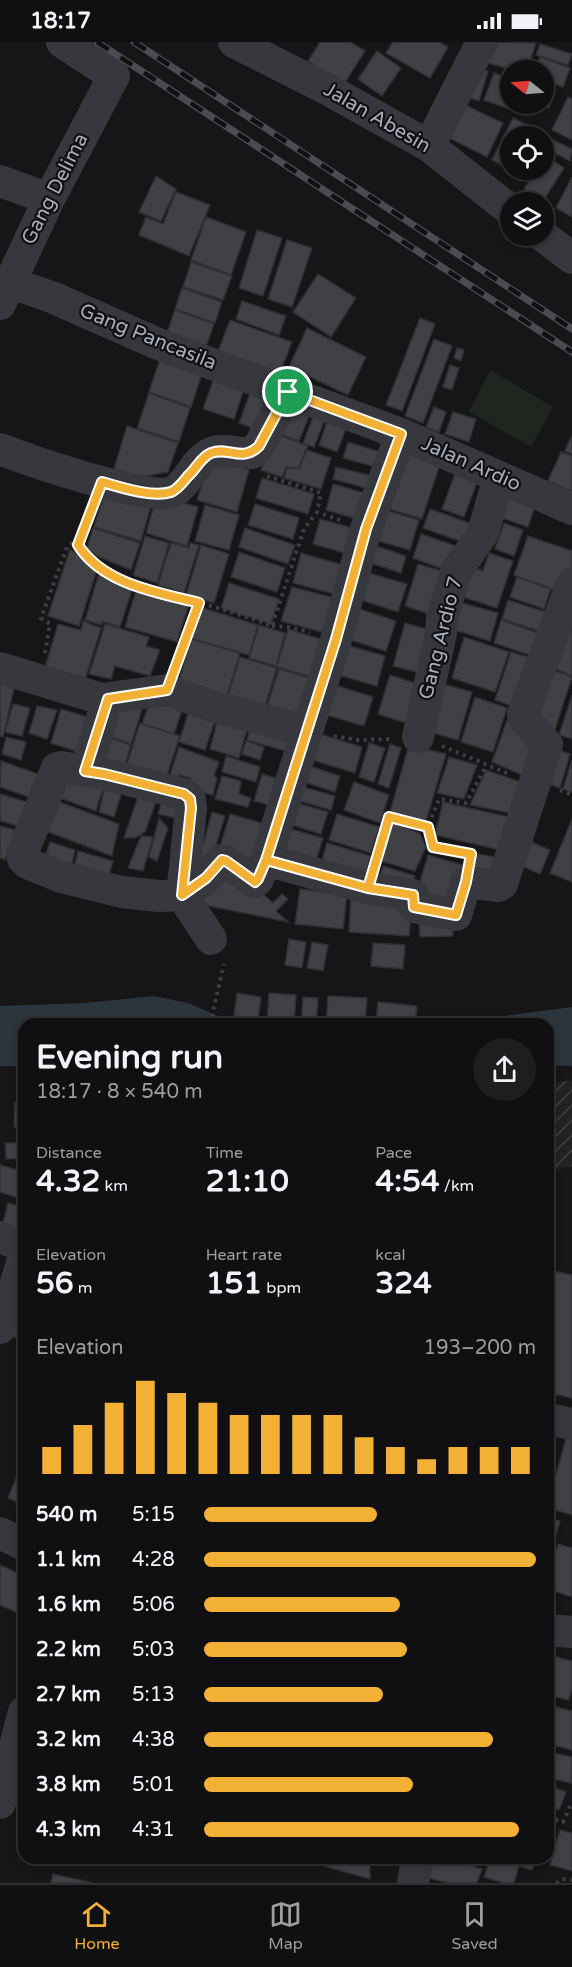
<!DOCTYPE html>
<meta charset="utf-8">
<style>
:root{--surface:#101012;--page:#1e1e20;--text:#f1f3f6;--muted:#9c9d9f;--line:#303032;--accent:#f2b134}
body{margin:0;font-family:"Varela Round",sans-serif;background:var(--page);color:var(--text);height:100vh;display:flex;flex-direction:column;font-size:22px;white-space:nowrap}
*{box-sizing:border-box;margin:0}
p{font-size:20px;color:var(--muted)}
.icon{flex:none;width:33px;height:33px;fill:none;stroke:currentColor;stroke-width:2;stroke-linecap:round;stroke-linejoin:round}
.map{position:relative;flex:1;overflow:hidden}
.details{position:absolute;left:18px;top:976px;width:536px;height:846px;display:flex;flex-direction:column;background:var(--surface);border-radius:18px;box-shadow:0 3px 9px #0003,0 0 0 2px var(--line)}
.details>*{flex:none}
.needle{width:39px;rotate:287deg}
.controls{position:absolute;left:500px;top:18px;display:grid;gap:12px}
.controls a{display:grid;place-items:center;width:54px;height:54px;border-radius:50%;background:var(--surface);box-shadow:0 3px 9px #0003,0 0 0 2px var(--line);font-size:30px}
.pin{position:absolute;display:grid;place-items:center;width:51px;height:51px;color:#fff;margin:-26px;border:3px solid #fff;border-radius:50%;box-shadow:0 2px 6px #0007}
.round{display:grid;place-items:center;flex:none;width:63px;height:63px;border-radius:32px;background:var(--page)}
.summary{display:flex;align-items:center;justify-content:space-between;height:102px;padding:0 18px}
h1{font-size:33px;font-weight:700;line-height:45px}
.metrics{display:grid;grid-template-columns:repeat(3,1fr);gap:9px;height:102px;padding:6px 18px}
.metrics div{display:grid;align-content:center}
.metrics b{font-size:30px;font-weight:700}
.metrics small{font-size:16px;font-weight:400}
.metrics p{font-size:16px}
.chart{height:168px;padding:12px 18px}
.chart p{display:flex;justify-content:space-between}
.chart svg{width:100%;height:108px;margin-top:6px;stroke:var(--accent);stroke-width:6}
ul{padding:0 18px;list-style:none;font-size:20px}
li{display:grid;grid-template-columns:96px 72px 1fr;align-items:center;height:45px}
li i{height:15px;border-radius:8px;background:var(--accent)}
.status{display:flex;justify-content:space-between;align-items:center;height:42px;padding:0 30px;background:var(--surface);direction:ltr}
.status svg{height:16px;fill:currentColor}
.menu{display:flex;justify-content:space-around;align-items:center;height:84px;border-top:2px solid var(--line);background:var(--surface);font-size:16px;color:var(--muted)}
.menu a{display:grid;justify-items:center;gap:3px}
.menu .active{color:var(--accent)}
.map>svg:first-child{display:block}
.industrial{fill:url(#industrial-furrows)}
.green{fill:#1e261f}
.water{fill:#2c353c}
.building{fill:#404145;stroke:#303034;stroke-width:1.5}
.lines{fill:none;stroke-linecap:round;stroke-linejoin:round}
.path{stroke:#3d3f44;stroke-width:4;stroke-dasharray:3 4.5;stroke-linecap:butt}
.minor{stroke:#37383d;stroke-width:32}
.rail-casing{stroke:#4a4c52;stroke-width:7}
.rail{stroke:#111113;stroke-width:4.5;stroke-dasharray:14;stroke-linecap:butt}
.route-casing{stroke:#fff;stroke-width:12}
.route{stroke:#f2b134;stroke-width:8}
.labels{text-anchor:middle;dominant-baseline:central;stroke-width:4.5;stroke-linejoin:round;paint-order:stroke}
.street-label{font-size:20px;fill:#a8adb8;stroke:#111113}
</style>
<div class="status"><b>18:17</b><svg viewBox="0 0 49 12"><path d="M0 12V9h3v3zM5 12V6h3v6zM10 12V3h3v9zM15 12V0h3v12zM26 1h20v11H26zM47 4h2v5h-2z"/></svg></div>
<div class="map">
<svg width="572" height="1841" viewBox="0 0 572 1841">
<defs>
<pattern id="industrial-furrows" width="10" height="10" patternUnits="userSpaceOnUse" patternTransform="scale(1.5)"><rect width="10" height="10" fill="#222225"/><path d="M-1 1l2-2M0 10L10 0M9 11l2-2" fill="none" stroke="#3f3f43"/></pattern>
</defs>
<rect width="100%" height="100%" fill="#161618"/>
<path class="industrial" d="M572,1038v86l-22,5 -2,-10v-77z"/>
<path class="green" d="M490,328l63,37 -22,40 -62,-35z"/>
<path class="water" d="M154,954l34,7 49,21h-213v42h-24v-60l85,-3z
M572,965v59l-24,-1v-41h-103z"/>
<path class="building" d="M320,0h30l15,9 -21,33 -36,-23z
M393,0h46l9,5 -18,31 -44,-25z
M488,0l48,1 -9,27h-15l-30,-9z
M540,2l32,10 -4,11 -32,-10z
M377,9l24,17 -19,28 -24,-17z
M540,15l30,11 -7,19 -20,-7v-10h-8z
M479,26l9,3 -9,30 -9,-3z
M494,31l16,6v25h5l-3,6 -28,-10z
M543,49l11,4 -5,13 -12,-4h6z
M568,55l4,2v41l-20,-10z
M463,62l40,19 -16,34 -40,-20z
M513,76l33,16 -3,7v-5h-33v33l-18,-9z
M549,96l23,11 -2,12 -26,-13z
M546,114l18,12 -21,33 -19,-12 13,-19h6v-10z
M511,128h18l-4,7z
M156,134l20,13 -15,32 -22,-9z
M572,135v40l-16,-9z
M176,150l34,13 -21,51 -50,-21 7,-18 17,7z
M206,175l40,15 -15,43 -40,-15z
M257,188l25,8 -19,58 -24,-8z
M287,198l25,8 -20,59 -24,-8z
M191,220l41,14 -9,24 -40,-13z
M318,232l38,24 -25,39 -38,-25z
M182,246l40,14 -7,21 -40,-14z
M242,259l44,15 -7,19 -43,-16z
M175,268l39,14 -10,28 -39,-14z
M420,276l15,6 -33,87 -16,-6z
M230,278l62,22 -13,33 -62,-21z
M307,286l59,29 -18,38 -59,-28z
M434,297l18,7 -29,77 -18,-7z
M164,305l42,15 -15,45 -42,-15z
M457,306l7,2 -3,11 -7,-3z
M450,323l9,3 -7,22 -9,-3z
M218,325l30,10 -14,42 -31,-10z
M255,338l20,8 -16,43 -20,-8z
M149,351l41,15 -11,34 -42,-14z
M290,359l22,8 -13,32 -22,-8z
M434,365l12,5 -7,20 -13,-5z
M315,370l11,4 -12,31 -11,-4z
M453,370l23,7 -7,23 -24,-8z
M328,377l19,7 -10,26 -18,-7z
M127,384l51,17 -10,29 -27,5 -27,-8z
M274,391l34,13 -10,22 -12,-1 -4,10 -21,-7z
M571,395h1v17l-7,-3z
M348,400l32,10 -4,15 -33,-9z
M307,408l24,8 -10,31 -37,-11 3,-10 12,1z
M400,409l40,13 -18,55 -39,-12z
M561,410l11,4v35l-24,-10z
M210,416l39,12 -12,42 -40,-12z
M336,425l37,9 -4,13 -36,-10z
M455,432l22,8 -13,35 -22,-8z
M262,436l52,16 -6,20 -52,-16z
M107,442l46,14 -12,43 -47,-14z
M333,442l35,10 -8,26 -34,-10z
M501,452l34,12 -7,21 -34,-12z
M157,453l41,12 -11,39 -41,-13z
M255,462l44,14 -6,21 -45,-14z
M205,463l34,10 -10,35 -34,-9z
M430,467l45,16 -7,19 -45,-16z
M385,468l34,10 -9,30 -35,-10z
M320,477l43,12 -8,25 -42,-12z
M504,481l19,7 -9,26 -19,-7z
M93,486l47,15 -9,27 -34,-14 -10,-7z
M245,486l50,17 -7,19 -49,-17z
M421,492l41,14 -8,25 -41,-15z
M145,494l24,7 -12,40 -24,-8z
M528,494l44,15v23l-8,19 -50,-18z
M171,501l18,5 1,-5 9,2 -15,48 -26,-8z
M201,503l28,9 -15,49 -28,-8z
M376,504l30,10 -5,17 -30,-10z
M70,507l27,20 -18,57 -31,-10z
M239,510l46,16 -8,24 -46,-15z
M301,511l45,13 -8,29 -45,-12z
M489,511l24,8 -16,47 -34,-11 10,-30 10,4z
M418,522l34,10 -13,43 -34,-11z
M100,528l33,17 -13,40 -18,-6v4l-17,-5z
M369,531l38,11 -9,28 -37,-12z
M517,535l34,12 -7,20 -34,-12z
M229,541l50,16 -8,25 -50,-16z
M137,545l52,17 -12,38 -52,-15z
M292,545l51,13 -11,35 -51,-14z
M508,558l47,15 -7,19 -46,-15z
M459,560l39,11 -8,28 -39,-12z
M200,565l58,18 -9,30 -59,-17z
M354,565l42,14 -10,30 -42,-13z
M501,578l46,16 -8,22 -45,-15z
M83,579l18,7 -16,52 -40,-12 13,-44 23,6z
M405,581l35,10 -12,42 -35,-9z
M105,582l44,13 -3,9 14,4 -10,26 -35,-10 -4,13 -22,-5z
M259,583l26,8 -9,33 -27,-8z
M288,587l42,13 -11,37 -42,-12z
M565,587l7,3v44l-23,-10z
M464,595l45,15 -14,40 -43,-14z
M191,597l49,14 -14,45 -48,-14z
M343,602l42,12 -8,30 -42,-12z
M511,610l28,8 -18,49 -26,-9z
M240,615l37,11 -13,41 -37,-10z
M547,626l25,9 -19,58 -25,-20z
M279,627l37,11 -12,41 -38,-12z
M0,631l17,2 -14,62 -3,-1z
M390,633l38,12 -13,39 -37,-12z
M332,642l41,13 -9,29 -41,-12z
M443,642l29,8 -14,48 -28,-8z
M153,651l33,5 -12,36 -32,-10z
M572,653v44l-13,-4z
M146,655l-15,47 -29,-10 9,-32z
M475,655l32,11 -14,44 -32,-10z
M13,662l17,4 -8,28 -17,-4z
M191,662l27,8 -13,38 -26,-8z
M37,664l20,4 -10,29 -18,-6z
M61,667l36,11 -13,34 -33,-11z
M219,672l30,8 -10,36 -29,-9z
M254,676l48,15 -6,21 -49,-14z
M508,676l36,23 -15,37 -37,-16z
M140,681l40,13 -16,48 -37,-20z
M317,691l45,14 -7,26 -46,-14z
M101,693l30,10 -7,23 -32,-6z
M6,695l20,5 -5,18 -19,-6z
M246,699l18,6 -4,13 -18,-6z
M369,701l16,5 -11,34 -15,-5z
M390,702l11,4 -12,40 -11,-4z
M409,703l37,9 -20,67 -36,-9z
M179,705l40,15 -5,14 3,2 -4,17 -23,-5v-12l-11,-3 -4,10 -8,-1z
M553,706l17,6 -10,34 -18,-6z
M226,714l34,11 -4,15 -34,-10z
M449,715l28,8 -13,34 -27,-6z
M572,718v32l-9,-3z
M1,719l37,13 -9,23 -29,-10z
M303,722l37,12 -5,16 -37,-12z
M486,728l43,15 -9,30 -50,-10z
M69,731l35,12 -8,26 -36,-13z
M262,732l27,8 -9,26 -26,-7z
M222,734l19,5 -2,13 12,4 -3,9 -33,-8z
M354,740l35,13 -9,28 -36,-13z
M296,743l39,11 -4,14 -38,-11z
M105,744l17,6 -8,25 -15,-5z
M0,752l30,9 -8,24 -22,-6z
M139,752l18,5 -12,33 -10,6h-11z
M163,755l23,6 -3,17 -25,-6z
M54,758l65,24 -7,32 -69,-26z
M291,759l37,11 -7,22 -36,-11z
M443,760l66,15 -8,33 -66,-15z
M212,770l13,4 -12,39 -5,7 -9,-3z
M230,772l42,12 -12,44 -40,-23z
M337,772l42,13 -8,26 -42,-13z
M159,776l9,10 -11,33 -8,-4z
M572,777v63l-22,-9z
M392,780l27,11 7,14 -11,24 -34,-10z
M0,784l15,4 -10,30 -5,-2z
M284,785l39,11 -9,29 -38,-12z
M141,794l12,1 -10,34 -15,-3z
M50,800l25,8 -3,14 -27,-6z
M531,800l19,8 -10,24 -18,-8z
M327,801l44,13 -8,28 -44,-13z
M78,809l35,10 -4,14 -34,-11z
M474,811l29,6 -3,15 -30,-7z
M428,813l38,11 -14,47 -38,-12z
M383,824l32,10 -5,16 -32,-10z
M236,828l37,33 9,-9 6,5 -12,12 12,11 -98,-20z
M300,847l47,6 -4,34 -48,-5z
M351,853l61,4 -3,37 -60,-4z
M452,877l1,17 -33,1 -1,-16z
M289,897l17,3 -4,26 -17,-3z
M312,900l16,3 -5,26 -16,-3z
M373,901l32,2 -2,24 -32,-3z
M237,951l24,4 -3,23 -24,-4z
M269,951l27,2 -2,29h-27z
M328,954l39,2 -2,26h-39z
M303,955l15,1 -2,26h-15z
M378,960l39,4 -2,18h-39z
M15,1060l9,1v24h-10z
M5,1101h19v15l-18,1z
M0,1123l24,7v28l-24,-8z
M8,1161l16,4v33l-24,-5z
M548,1228l24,5v123l-24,-5z
M24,1268v30l-13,-4z
M568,1390l4,1v82l-24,-7v-32l7,2z
M24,1416v47l-16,-7z
M548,1476l12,3 -10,34 -2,-1z
M558,1502l14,4v49l-24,-8v-13z
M0,1523l24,11 -1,39 -23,-10z
M548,1613l24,6v26l-3,13 -21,-5z
M556,1665l16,4v39l-24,-6z
M548,1710l24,5 -1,26 -23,-5z
M548,1743l18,7 -7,18 -11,-4z
M560,1788l12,3v38l-22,-6z
M287,1816h23l-3,7z
M321,1816h49v21l-50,-14z
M375,1816h37v4l-37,-2z
M434,1816h12l36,11 -5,14h-29l-19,-5z
M490,1816h46l-4,12 -13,-4 -5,17h-11l-19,-6z
M53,1832l40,9h-42z"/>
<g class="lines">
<path class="path" d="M267,434l54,17 -4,19 23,8
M92,466l-14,37c25,39 76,46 119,57 25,7 51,15 75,24l32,-97 13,-17
M272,584l16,1 22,5
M45,611l5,-29 -9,-6 26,-71 13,-9
M176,622l23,-61
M334,694l24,4 34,-1
M442,704l65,27
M560,748l12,5
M428,785l5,20 30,6
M376,820l13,-45 39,10 11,-28 27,4 20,-37
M210,982l14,-60
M548,1776l15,4 9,-20
M556,1841l9,-4 7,1"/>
<path class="minor" d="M234,0l93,47 102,57 81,64
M429,104l53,-104
M0,139l49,18
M543,194l29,22
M9,240l45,16 104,46 130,48
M0,262l49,-105 65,-123 -52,-34
M0,407c28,11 149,53 173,43 14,-7 23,-33 38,-39 13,-5 28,1 41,0l7,-7 29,-54 113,42 171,75
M0,626l102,31 65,-9 45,16 94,25
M418,695l23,-104 1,-16 14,-45 27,-39 16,-56
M85,729l23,-72
M266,818l70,-220 30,-111 35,-95
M211,897l-29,-44 9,-87 -1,-9 -6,-5 -80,-20 -43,-7 -4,1 -35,86 1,5 4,4 34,14 61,15 37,4 23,-1 24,-17 16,-18 4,1 29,21 3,-3 8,-19 101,28 46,7 1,12 42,8 10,-33 33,4 3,-2 45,-139 -23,-27 -1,-4 49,-130
M0,1195l24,10
M0,1286l10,-24 14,-49
M548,1377l24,5
M0,1491l24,12
M548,1588l24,2
M0,1761l24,-91
M413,1841l4,-25"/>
<defs>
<path id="rail" d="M97,0l475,310
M134,0l438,287"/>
</defs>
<use href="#rail" class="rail-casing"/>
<use href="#rail" class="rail"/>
</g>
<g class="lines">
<defs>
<path id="route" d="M288,350l-29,54c-17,17 -30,0 -48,7 -10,4 -15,16 -23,23 -4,5 -11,14 -17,16 -19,6 -51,-5 -69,-10l-24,63c25,39 78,47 121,58l-32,87 -59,9 -23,72 19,3 80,20 6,5 1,9 -9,87 24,-17 16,-18 4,1 29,21 3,-3 8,-19 102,28 45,7 1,12 42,8 10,-33 5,-28 -38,-7 -5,-20 -39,-10 -21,71 -102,-28 70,-221 30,-110 35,-95 -113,-42"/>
</defs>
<use href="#route" class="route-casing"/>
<use href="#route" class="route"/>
</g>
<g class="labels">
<g class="street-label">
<text transform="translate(377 76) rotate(30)">Jalan Abesin</text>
<text transform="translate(55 147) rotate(-63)">Gang Delima</text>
<text transform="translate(148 295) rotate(22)">Gang Pancasila</text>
<text transform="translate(471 422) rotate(24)">Jalan Ardio</text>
<text transform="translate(441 596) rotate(-76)">Gang Ardio 7</text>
</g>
</g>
</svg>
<div class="controls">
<a><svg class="needle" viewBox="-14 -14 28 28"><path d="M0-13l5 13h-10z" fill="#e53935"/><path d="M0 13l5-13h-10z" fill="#9c9d9f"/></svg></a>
<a><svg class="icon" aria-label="locate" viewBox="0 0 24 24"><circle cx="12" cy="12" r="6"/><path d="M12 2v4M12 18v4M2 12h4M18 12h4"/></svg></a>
<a><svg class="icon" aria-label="layers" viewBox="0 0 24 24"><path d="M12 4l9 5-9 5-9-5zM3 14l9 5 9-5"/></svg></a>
</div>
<div class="pin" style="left:288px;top:350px;background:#1e9e55"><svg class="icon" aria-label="arrive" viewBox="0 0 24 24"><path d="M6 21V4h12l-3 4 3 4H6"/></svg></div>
<section class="details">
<div class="summary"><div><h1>Evening run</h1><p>18:17 · 8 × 540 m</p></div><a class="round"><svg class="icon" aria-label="share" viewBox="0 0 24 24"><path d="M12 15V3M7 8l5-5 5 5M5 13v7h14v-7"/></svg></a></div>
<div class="metrics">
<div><p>Distance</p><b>4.32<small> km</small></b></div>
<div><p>Time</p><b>21:10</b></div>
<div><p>Pace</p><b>4:54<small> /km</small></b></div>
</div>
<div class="metrics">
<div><p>Elevation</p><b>56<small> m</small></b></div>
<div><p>Heart rate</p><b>151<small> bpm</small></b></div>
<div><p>kcal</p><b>324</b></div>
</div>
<div class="chart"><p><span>Elevation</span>193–200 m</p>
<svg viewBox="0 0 160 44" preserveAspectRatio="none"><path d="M5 44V33M15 44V24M25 44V15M35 44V6M45 44V11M55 44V15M65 44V20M75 44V20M85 44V20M95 44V20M105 44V29M115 44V33M125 44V38M135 44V33M145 44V33M155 44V33"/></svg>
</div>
<ul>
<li><b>540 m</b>5:15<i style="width:52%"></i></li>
<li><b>1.1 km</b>4:28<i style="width:100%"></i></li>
<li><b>1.6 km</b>5:06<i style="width:59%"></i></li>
<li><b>2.2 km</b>5:03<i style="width:61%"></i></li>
<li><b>2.7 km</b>5:13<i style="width:54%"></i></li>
<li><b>3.2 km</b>4:38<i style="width:87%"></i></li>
<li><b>3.8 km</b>5:01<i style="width:63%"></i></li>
<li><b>4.3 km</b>4:31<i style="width:95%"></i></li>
</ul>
</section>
</div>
<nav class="menu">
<a class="active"><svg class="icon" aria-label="home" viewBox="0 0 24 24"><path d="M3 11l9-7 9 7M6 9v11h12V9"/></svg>Home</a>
<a><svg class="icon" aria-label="map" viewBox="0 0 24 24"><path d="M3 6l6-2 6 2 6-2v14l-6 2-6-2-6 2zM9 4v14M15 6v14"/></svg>Map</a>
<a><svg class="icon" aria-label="saved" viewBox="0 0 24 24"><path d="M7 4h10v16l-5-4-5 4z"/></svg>Saved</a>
</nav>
